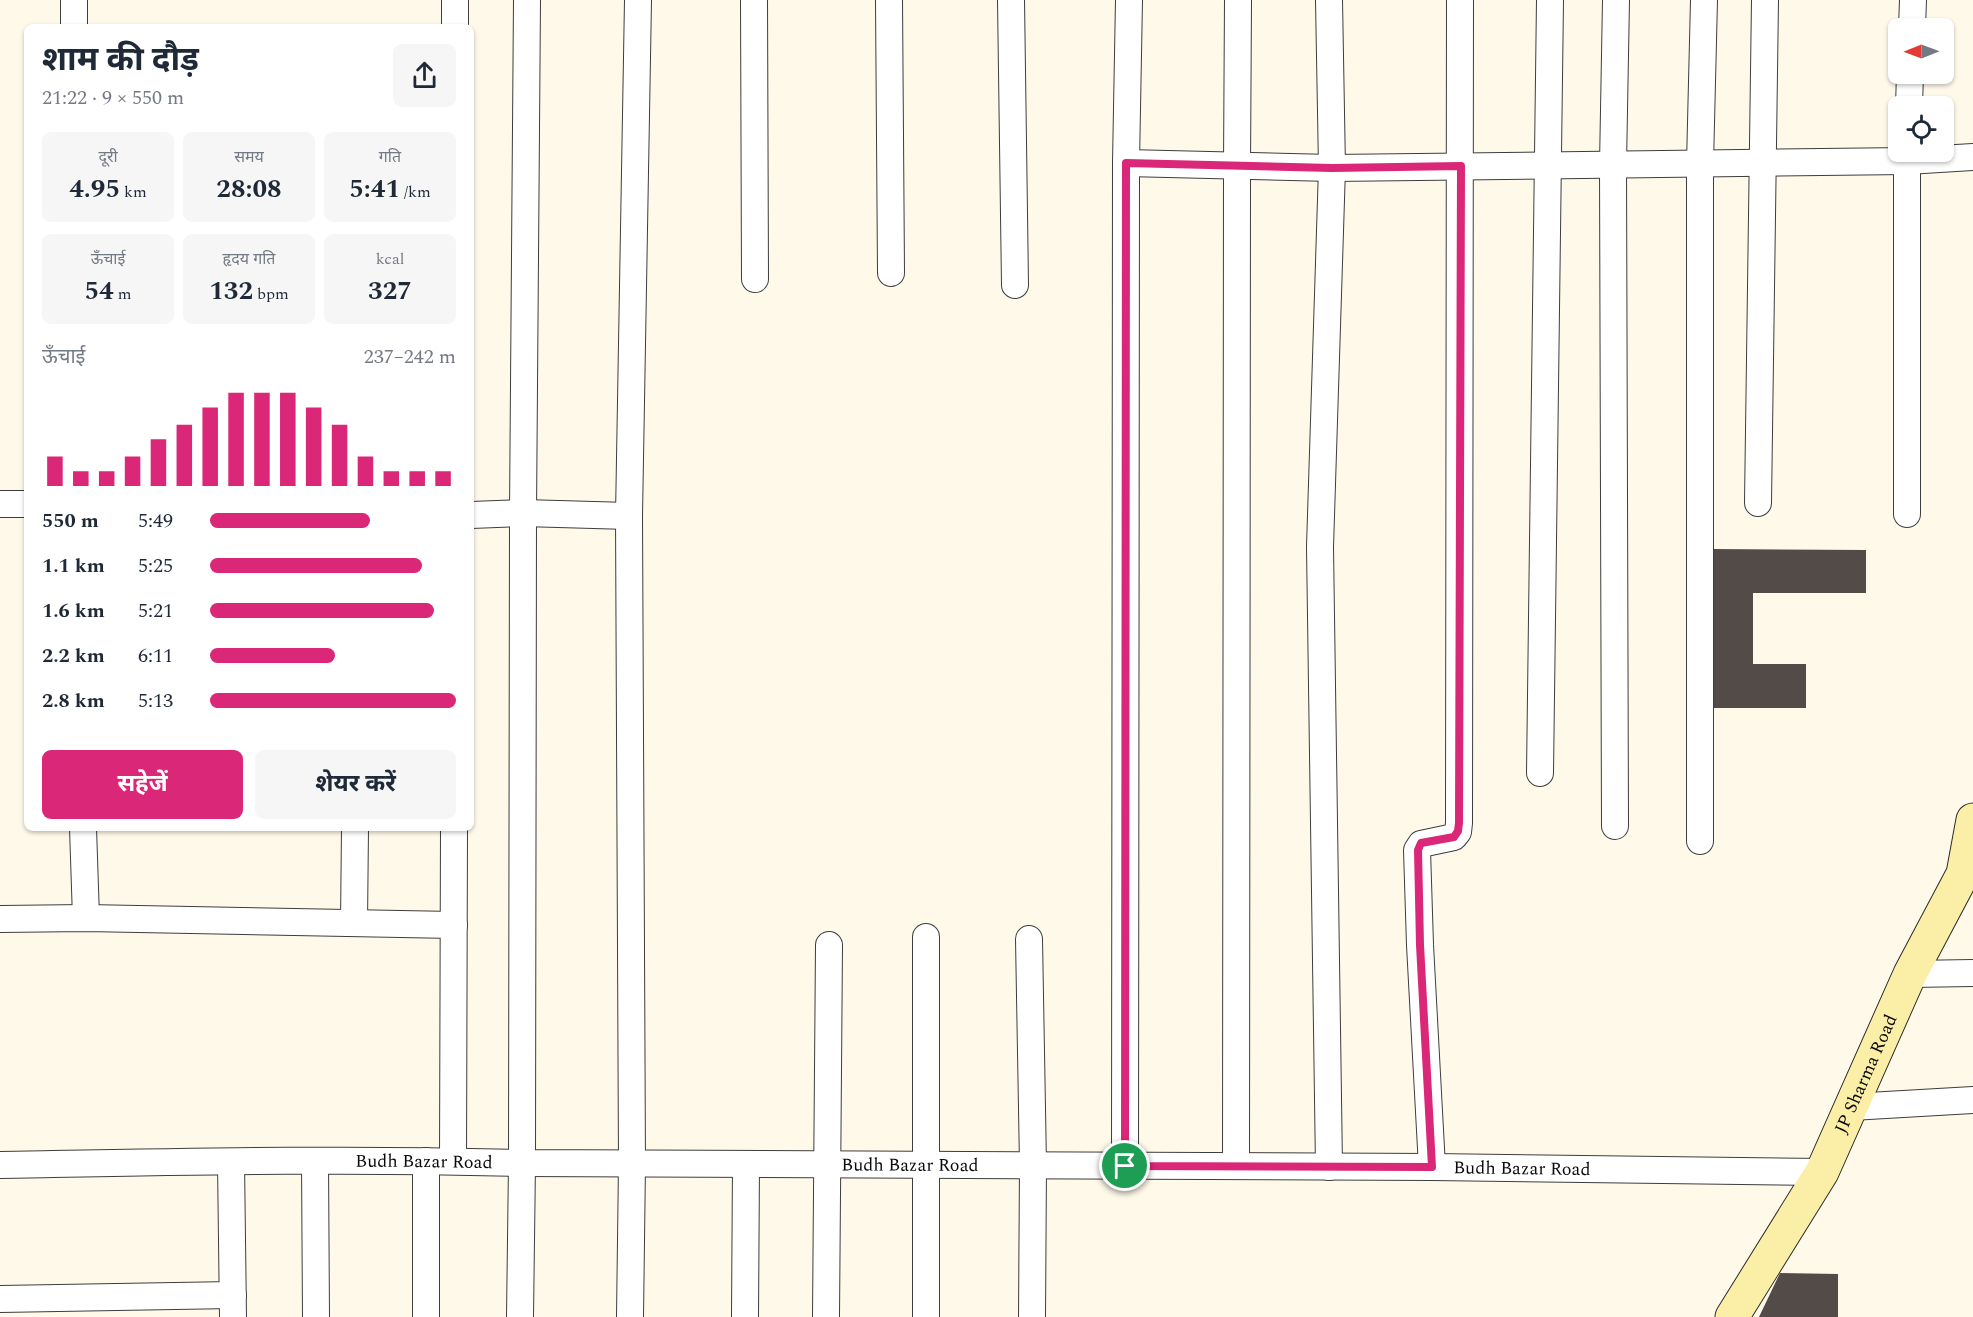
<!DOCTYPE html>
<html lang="hi">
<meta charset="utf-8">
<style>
:root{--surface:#fff;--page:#f6f6f7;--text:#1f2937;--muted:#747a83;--accent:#db2777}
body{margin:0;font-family:Spectral,"Noto Sans Devanagari",serif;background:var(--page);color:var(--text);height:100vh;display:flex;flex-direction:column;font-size:22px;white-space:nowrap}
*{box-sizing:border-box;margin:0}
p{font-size:20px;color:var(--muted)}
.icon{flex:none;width:33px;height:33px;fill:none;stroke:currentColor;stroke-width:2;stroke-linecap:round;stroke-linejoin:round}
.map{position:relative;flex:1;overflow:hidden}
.drawer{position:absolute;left:24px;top:24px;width:450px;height:807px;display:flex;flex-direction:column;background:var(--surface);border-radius:9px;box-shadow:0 2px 4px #0004}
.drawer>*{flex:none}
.needle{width:39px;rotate:269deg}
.fabs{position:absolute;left:1888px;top:18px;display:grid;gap:12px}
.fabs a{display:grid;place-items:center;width:66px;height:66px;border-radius:9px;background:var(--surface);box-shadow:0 2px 4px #0004;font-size:30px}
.pin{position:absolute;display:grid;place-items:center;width:51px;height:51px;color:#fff;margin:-26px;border:3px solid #fff;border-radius:50%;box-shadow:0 2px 6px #0007}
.round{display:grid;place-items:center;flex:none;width:63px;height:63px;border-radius:9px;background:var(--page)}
.head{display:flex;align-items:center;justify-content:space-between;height:102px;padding:0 18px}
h1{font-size:33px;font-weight:700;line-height:45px}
.figures{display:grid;grid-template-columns:repeat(3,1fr);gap:9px;height:102px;padding:6px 18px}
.figures div{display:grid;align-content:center;border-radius:9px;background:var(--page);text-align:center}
.figures b{font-size:26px;font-weight:700}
.figures small{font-size:16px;font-weight:400}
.figures p{font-size:16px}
.chart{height:168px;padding:12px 18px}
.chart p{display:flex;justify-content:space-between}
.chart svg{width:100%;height:108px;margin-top:6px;stroke:var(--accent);stroke-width:6}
.cta{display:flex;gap:12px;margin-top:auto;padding:12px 18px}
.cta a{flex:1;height:69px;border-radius:9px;background:var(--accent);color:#fff;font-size:24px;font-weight:700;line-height:69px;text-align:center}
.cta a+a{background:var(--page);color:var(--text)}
ul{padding:0 18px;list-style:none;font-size:20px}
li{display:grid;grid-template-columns:96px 72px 1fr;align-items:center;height:45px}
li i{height:15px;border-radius:8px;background:var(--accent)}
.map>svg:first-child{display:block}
.building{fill:#524b47}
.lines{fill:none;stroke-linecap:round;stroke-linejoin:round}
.street-casing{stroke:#3d3d3d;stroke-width:28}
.secondary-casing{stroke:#2c2c2c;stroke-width:35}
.street{stroke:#fff;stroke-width:26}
.secondary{stroke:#fbeea6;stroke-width:33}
.route-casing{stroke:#fff;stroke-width:12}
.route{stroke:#db2777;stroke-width:8}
.labels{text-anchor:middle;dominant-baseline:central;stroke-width:6;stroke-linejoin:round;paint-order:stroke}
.street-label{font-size:18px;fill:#0a0a0a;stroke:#fff}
</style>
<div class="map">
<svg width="1973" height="1317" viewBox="0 0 1973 1317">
<rect width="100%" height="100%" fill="#fef9e9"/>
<path class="building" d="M1711,549l155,1v43h-113v71h53v44h-96z
M1780,1273l58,1v43h-79z"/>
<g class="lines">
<defs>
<g id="street">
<path d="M74,0v27"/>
<path d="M455,0v27"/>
<path d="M754,0l1,279"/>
<path d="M889,0l2,273"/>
<path d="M1011,0l4,285"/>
<path d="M1912,28l1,-28"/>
<path d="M1909,106l1,-32"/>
<path d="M1126,163l206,5 575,-7 66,-4"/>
<path d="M1758,503l7,-503"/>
<path d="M0,504h27"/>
<path d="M1907,514v-362"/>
<path d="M471,515l52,-2 106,3"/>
<path d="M1540,773l10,-773"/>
<path d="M1615,826l-2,-661 3,-165"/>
<path d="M83,828l3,90"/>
<path d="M1700,841v-677l4,-164"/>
<path d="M0,919l86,-1 368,7"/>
<path d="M354,923l1,-95"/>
<path d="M1029,939l4,226 -1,152"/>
<path d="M1910,974l63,-1"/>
<path d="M1851,1107l122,-7"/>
<path d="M453,1161l1,-333"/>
<path d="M231,1162l2,155"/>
<path d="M315,1162l1,155"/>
<path id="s1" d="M0,1165c174,-3 348,-7 522,-2l910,4 390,5"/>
<path d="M1125,1166l1,-1003 3,-163"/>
<path d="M1236,1166l1,-1001 1,-165"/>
<path d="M1329,1167l-9,-620 12,-379 -3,-168"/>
<path d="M1432,1167l-12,-222 -3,-95 4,-6 33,-7 4,-5 1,-9 1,-823"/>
<path d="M0,1299l233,-4"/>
<path d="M426,1317v-156"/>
<path d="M520,1317l2,-154 1,-650 4,-513"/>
<path d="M630,1317l2,-153 -3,-648 9,-516"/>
<path d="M745,1317l1,-153"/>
<path d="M826,1317l3,-372"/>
<path d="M926,1317v-380"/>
</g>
<g id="secondary">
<path id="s2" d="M1732,1317l90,-145 88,-198 53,-100 10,-54"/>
</g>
</defs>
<use href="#street" class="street-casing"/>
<use href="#secondary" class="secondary-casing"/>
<use href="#street" class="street"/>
<use href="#secondary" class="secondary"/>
</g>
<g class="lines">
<defs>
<path id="route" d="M1126,163l206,5 129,-2 -2,657 -1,8 -4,6 -33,6 -3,7 2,95 12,222 -307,-1z"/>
</defs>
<use href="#route" class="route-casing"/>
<use href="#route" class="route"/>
</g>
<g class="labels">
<g class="street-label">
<text stroke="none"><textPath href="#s2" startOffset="278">JP Sharma Road</textPath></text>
<text stroke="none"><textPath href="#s1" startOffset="424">Budh Bazar Road</textPath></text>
<text stroke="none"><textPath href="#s1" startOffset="910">Budh Bazar Road</textPath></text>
<text stroke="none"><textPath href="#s1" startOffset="1522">Budh Bazar Road</textPath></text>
</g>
</g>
</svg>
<div class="fabs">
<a><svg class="needle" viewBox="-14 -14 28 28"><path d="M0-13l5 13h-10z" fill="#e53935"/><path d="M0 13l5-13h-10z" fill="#747a83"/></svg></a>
<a><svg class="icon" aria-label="locate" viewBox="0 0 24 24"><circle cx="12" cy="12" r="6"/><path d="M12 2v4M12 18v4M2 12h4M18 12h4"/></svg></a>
</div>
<div class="pin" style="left:1125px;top:1166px;background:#1e9e55"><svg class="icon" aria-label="arrive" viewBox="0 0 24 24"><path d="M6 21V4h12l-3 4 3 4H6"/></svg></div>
<section class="drawer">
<div class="head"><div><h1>शाम की दौड़</h1><p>21:22 · 9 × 550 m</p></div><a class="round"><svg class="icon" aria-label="share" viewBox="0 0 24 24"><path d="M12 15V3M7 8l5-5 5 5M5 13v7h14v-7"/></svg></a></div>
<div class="figures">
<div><p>दूरी</p><b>4.95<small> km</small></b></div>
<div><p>समय</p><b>28:08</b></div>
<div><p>गति</p><b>5:41<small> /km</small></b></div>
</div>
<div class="figures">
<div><p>ऊँचाई</p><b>54<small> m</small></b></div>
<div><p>हृदय गति</p><b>132<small> bpm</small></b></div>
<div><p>kcal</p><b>327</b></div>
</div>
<div class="chart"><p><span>ऊँचाई</span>237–242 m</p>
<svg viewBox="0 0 160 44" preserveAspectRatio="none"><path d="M5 44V32M15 44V38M25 44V38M35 44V32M45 44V25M55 44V19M65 44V12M75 44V6M85 44V6M95 44V6M105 44V12M115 44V19M125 44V32M135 44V38M145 44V38M155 44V38"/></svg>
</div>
<ul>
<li><b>550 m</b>5:49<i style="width:65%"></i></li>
<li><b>1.1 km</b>5:25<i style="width:86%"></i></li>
<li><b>1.6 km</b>5:21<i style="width:91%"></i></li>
<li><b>2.2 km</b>6:11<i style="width:51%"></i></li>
<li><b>2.8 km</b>5:13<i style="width:100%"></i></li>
</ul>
<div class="cta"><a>सहेजें</a><a>शेयर करें</a></div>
</section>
</div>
